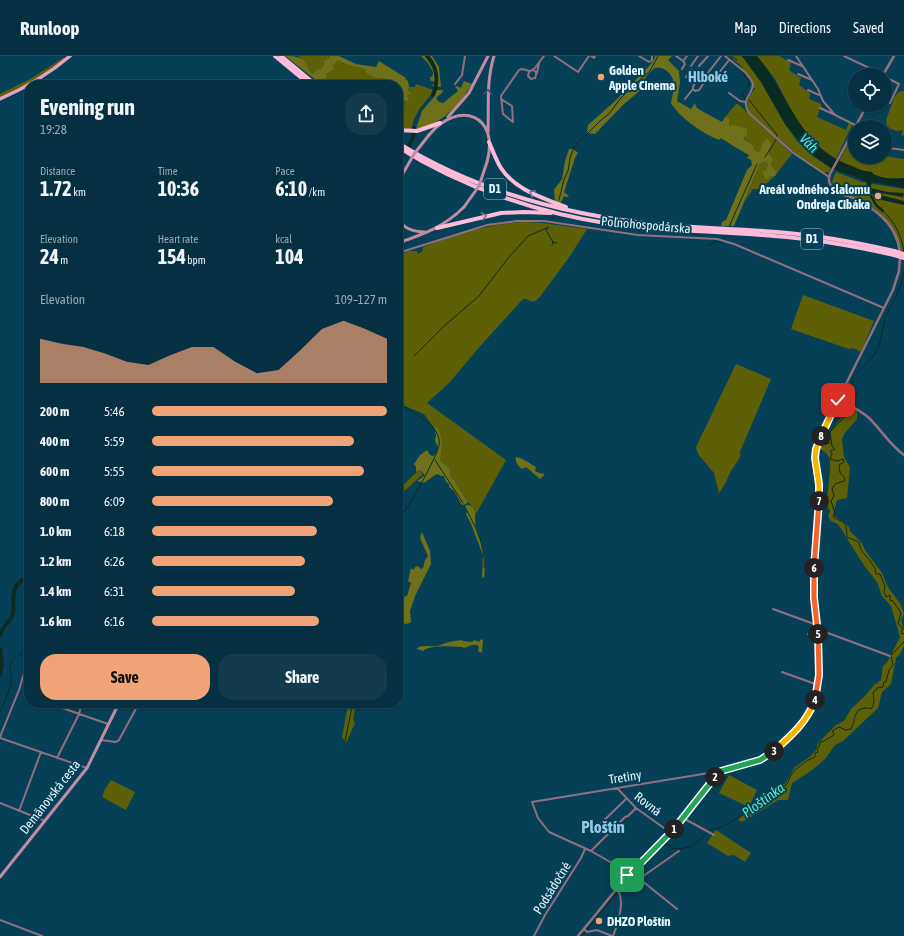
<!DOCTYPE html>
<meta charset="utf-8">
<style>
:root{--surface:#043041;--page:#123c4c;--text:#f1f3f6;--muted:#97a9b1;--line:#254b5a;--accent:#efa376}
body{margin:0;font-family:"Asap Condensed",sans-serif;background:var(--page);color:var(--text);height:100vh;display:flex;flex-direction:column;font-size:15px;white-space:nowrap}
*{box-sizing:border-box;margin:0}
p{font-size:13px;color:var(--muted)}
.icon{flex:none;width:22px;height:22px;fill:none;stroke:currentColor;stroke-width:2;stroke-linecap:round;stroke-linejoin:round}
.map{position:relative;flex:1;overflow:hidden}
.sheet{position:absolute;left:24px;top:24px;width:379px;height:628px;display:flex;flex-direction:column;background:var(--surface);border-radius:16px;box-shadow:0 1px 3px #0004,0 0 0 1px var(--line)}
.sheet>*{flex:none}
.controls{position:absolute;left:848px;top:12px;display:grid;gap:8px}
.controls a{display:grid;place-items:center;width:44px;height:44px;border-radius:50%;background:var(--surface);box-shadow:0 1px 3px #0004,0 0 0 1px var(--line);font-size:20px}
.pin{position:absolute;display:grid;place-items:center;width:34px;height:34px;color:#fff;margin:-17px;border-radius:8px;box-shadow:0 2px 6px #0006}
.km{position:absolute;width:20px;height:20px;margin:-10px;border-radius:50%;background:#222;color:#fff;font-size:11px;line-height:20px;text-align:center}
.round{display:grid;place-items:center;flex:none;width:42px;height:42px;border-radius:16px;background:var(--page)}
.summary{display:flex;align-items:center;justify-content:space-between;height:68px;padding:0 16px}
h1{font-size:22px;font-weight:700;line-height:30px}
.stats{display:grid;grid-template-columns:repeat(3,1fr);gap:6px;height:68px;padding:4px 16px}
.stats div{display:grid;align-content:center}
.stats b{font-size:20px;font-weight:700}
.stats small{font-size:11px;font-weight:400}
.stats p{font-size:11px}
.chart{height:112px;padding:8px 16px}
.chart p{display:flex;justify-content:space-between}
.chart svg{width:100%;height:72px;margin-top:4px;fill:var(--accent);opacity:.7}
.action{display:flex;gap:8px;margin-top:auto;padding:8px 16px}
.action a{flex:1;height:46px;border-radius:16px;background:var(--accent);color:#111;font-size:16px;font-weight:700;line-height:46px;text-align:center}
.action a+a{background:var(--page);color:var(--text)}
ul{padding:0 16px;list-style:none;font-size:13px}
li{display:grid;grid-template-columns:64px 48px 1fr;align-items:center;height:30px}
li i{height:10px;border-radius:5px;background:var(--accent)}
header{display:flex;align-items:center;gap:24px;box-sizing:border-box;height:56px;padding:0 20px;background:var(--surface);border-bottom:1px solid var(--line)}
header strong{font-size:19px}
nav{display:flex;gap:22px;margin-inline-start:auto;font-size:14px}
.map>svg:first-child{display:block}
.green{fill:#5e6008}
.forest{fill:#6e711a}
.water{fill:#0a2b21}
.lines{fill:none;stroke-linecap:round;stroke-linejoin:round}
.stream{stroke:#0a2b21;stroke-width:1}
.canal{stroke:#0a2b21;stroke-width:2.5}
.river{stroke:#0a2b21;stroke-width:4}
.minor{stroke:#916f7d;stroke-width:2}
.tertiary{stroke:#916f7d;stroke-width:2.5}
.secondary{stroke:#c18ba3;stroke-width:3}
.primary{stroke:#e5a1bf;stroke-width:3.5}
.motorway{stroke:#fdbbd8;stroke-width:4}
.secondary-bridge{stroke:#c18ba3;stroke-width:3}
.motorway-bridge{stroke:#fdbbd8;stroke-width:4}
.oneway{stroke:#3d566e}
.oneway2{stroke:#757791}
.split-1-casing{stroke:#fff;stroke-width:8}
.split-2-casing{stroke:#fff;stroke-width:8}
.split-3-casing{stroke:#fff;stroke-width:8}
.split-4-casing{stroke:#fff;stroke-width:8}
.split-5-casing{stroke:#fff;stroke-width:8}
.split-6-casing{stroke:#fff;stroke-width:8}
.split-7-casing{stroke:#fff;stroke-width:8}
.split-8-casing{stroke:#fff;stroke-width:8}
.split-9-casing{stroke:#fff;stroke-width:8}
.split-1{stroke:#22a559;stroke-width:5}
.split-2{stroke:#22a559;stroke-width:5}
.split-3{stroke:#22a559;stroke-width:5}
.split-4{stroke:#f5b400;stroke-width:5}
.split-5{stroke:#f0652b;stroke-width:5}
.split-6{stroke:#f0652b;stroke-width:5}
.split-7{stroke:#f0652b;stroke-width:5}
.split-8{stroke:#f5b400;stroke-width:5}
.split-9{stroke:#f5b400;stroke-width:5}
.poi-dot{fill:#efa376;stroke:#054057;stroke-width:1.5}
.labels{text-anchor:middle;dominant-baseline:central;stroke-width:4;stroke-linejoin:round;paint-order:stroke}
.shield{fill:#054057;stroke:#a2bfcd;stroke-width:1}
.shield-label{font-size:12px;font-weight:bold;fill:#e6f6ff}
.poi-label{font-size:13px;font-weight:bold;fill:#e6f6ff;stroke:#054057;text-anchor:start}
.street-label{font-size:13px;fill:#e6f6ff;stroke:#054057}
.water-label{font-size:14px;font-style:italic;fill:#5ceac2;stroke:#054057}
.quarter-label{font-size:15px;font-weight:bold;fill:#94c9e5;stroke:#054057}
.district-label{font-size:17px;font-weight:bold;fill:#94c9e5;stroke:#054057}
</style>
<header>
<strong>Runloop</strong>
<nav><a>Map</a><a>Directions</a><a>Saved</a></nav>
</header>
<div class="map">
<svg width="904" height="880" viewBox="0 0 904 880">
<rect width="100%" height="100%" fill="#054057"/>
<path class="green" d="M298,0h33l-1,2 -10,12 -7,4 -4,-3 -3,-8z
M730,0h12l19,26 24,42 12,17 17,16 17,11 -2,4 -5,1 -31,-21 -43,-39c-6,-10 0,-17 5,-25h-3l-2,-9 -9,-10 1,-2z
M757,0h22l12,7 -2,7 12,8 -2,7 11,8 -1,6 12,5v2l-4,11 29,13 3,-7 3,2 -16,34 -19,-13 -9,-10 -14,-20 -19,-37z
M63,2h2l-4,4 -32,21 -29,14v-3l30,-15z
M338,3l6,5 19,4 13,10h7l11,7h-72l-6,-5h5l5,-6 7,-4v-4z
M416,28l18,6 -1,2 -13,16 -6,11 -3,11 -13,-2v-10l4,-5 7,-26h6z
M904,35v43l-1,2 -2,-1 2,-5 -6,1 -6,-2 -4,-3 -1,-6 9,-24 4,-4z
M736,48h2l54,50 -15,19 -6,-8 2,-7 -4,-4 2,-6 -13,4 -5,-2v-5l-24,-19 -3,-10z
M847,89l6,2 2,-1v11l30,-1 19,3v19c-12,1 -20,1 -31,-4l-1,-2c-10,0 -24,-6 -33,-11z
M766,105l2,4 -2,5v10l5,-4h4l-15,13h-7l-8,12 15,-37z
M836,116l26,10 42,7v62l-3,-1c-8,-36 -34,-47 -64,-61l-5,-7 2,-6z
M526,166l16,1 45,6 -17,27 -31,42c-8,7 -8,1 -16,1l-41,45 -33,39 -22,20 79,57 -30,54 -2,-6 -6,-6 -12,-18 -1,-3 -4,-4 -1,-8 -11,-10 1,-23 -16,-22 -26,-11v-148l11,-4h8l1,3 4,-2 1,-5c33,-13 68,-24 103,-25z
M803,239l71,26 -13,31 -8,-4 -4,1 -58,-20z
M736,308l35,15 -32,75h2c-2,7 -6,10 -10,17 -4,8 -6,15 -12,22l-5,-20 -16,-19 -2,-7z
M849,351l8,4v8l-13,15 -2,6 2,17 6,10 -3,31 -10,2 -4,15 13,9 3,3 1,4 11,11 4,8 17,23 6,14 13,18 3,9 -3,6 3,10v16l-4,8 -4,4 -5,26 -9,8 -4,16 -35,33 -8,4 -10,14 -14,12 -19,12 -4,17h-10l-32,20 -5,2 -3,-3 12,-8 2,-4 24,-20 9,-3 10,-17 16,-11 5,-6 2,-7 18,-18 8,-4 7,-12 14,-13 9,-11 7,-5 2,-14 5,-5 12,-24 -9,-31 -9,-10 -5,-14 -12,-15 -27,-43 -7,-3 -3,-5 2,-5 -4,-8c2,-8 2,-15 3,-22 1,-12 5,-29 -11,-32z
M419,414l4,4 -25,23v-7z
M348,649h8l-3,14 2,4 -9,20 -4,-6z
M729,719l28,15 -8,17 -30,-14z
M111,724l24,12 -9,18 -24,-13 3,-8z
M716,774l35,23 -6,9 -11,-7 -6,1 -21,-13z"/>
<path class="forest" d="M285,0c8,0 16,0 21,7 3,5 2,8 7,11l4,-5 3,1 4,-5v-4l6,-3v-2h9l17,8 20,3 3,-6 27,17 -1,1 3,2 1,6 -1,3 3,4h-3l-1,2 2,3 -1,2 -3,-1 -3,13 -4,5v-24l2,-3 -2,-6h-4l-11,-7h-7l-10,-5v-3c-9,-5 -17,-2 -28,-10l-5,6v4l-7,4v4l-5,2h-5z
M421,0h11l7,11 2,20 -9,-1 3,-4 -4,-1 -1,-3 3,-3v-3l-5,-9z
M655,0h17l-4,4 11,11 1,12 -3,18 14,8 4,-6 1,4 4,3 22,12 4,-6 3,4v6l6,-1 12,4v6l-4,3 10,7 1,5 4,2 3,-2 1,-5 4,-6h2l3,5 -2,10 4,4 -2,7 6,8 -2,3h-4l-5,4 -4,-8 4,-2 2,-5 -2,-4 -6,3 -26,62h-13l1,-4 4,-2 21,-50 5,-5 -1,-5 -4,-2 2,-3 -14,-8 -14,-9 -2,2c-17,-7 -39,-22 -48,-37 1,-6 3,-13 3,-19 0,-8 -10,-19 -19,-16 -3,2 -7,6 -9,9 -3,4 -2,7 -4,12l-18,15 -29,30 -8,-1 1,-8 26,-23 36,-37 4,-6z
M464,25l8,3c-13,22 -31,41 -56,45l6,-18 11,-13 4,-8h6l-1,3 -6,5 3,4 4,1 15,-12 -3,-5h1l5,2z
M569,93h4l5,4 -3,5 -11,34 5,4 -2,1 -3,-1 -4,8 -5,-2 -1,-12 8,-11 3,-18z
M434,371l3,1c7,11 4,20 3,32l10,9 1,8 4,4 1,3 12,18 -2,2 -4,1 -8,-14 -5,-4v-3l-3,-2 -2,-6h-3l-3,-2 -3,1 -11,8 -7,-2 8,-6 -5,-5 -3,2 -1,-1v-4l-2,-3 6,-9 7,-5 3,5 3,1 3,-2 2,-7 -3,-6 1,-6z
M516,401c7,1 13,6 20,10l-1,4 4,2 6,1 -5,5 -14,-12 -4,2c-4,-3 -7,-7 -6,-12z
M466,449c14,0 7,14 10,22 7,22 11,27 8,51l-2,-1 1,-22 -12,-31 -5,-10 1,-2 -2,-5z
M422,476l8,19 1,13 -16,32 -5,15 1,11 -4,2 -9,-2v-14l7,-12h2l4,-13 -3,-2 3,-13 3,2 1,-3 3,-1 3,3 2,-1 2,-8 3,-4 -8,-18z
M481,583l2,1 -1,13 -4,-2 1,-4 -2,-2h-5l-8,3 -2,-1c-11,0 -29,-3 -39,4l-6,-2v-1c7,-4 16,0 23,-3 7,-3 14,-4 22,-5l1,1 9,1 2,-2 5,2z"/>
<path class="water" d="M742,0h15c33,39 42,92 95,110 7,3 13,6 20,6l1,2c11,5 19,5 31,4v10l-32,-6 -2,6 18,4 16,1 -1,4 -28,-5 5,3 24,6v4l-22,-5 -10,-6 -1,1 2,4h-2l-5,-18 -35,-13 -24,-17 -22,-27 -24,-42z"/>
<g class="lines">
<path class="stream" d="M731,0l6,4
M742,17l8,9 -8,14 3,1
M749,44l28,35 -1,5 -11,17
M559,144l5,-21 4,-8 2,-13 4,-11 28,-28 7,-5 11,-15 13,-13 17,-15 8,-15
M883,155c12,11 18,24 21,40
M551,164l1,-2
M729,171l28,-63
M547,172l-1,2 7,12 -1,3
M724,183l3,-5
M553,186l4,1
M708,190l9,-5 6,1
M904,216l-3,13 -16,34 -6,27 -7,12 -19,19 -1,23 -4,13 -18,19 2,14 3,3 -5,2 2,3 -2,5 8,2 5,-2 1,3 -5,3 1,8 5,5 -1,3 -9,3 -3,5 2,7 -3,5 4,12 -2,4c13,7 13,4 14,20l12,5c1,8 3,9 8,15 3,3 5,7 8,11l1,6h4l5,12 -1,6 2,5 4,-2v5l3,1 8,12 -3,11 5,4 -2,5 3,1
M414,300l29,-29 36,-31 30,-39 19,-21 21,-9
M398,347c10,7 31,17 37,27 3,4 5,10 4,15 -1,10 -33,68 -41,75
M819,390l11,-3
M435,404l28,43
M465,451c10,19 21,39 19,61
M19,600l10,-7
M0,655c4,-9 10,-19 11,-30 2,-10 -6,-14 4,-23
M345,685l8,-38
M580,880l5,-4 52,-64 24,-21 7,-3 4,4 9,1 12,-3 17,-16 11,-3 17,-9 36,-24 13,-10 4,-9 5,-6 12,-9 7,-3v-4l3,-1 -1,-4 2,-1 1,-5c6,-1 7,-4 13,-6l1,-3 -2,-2 7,-4 7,3 5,-1c5,-9 2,-20 14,-21 5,0 1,-1 6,1 4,-5 3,-10 2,-16l4,-5 6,-1 1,-5h2l3,-12 4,-5 -2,-10 13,-13"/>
<path class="canal" d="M871,140l5,9 7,6"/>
<path class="river" d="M427,0c10,11 12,25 6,39
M398,109l15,-27 1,-10
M0,579c2,-8 9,-12 12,-19 4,-10 -2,-22 5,-31 3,-4 9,-7 12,-11
M0,593l2,14 -2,12"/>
<path class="minor" d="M554,0l24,16 11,-16
M591,0l3,2 1,-2
M639,0l10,6 3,-2v-4
M676,0l7,5 4,-5
M725,0l21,17 7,10c0,13 -13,16 -4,30l43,39 37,25
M796,0l22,33 5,12 12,14 24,12
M844,0l40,19
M788,4l14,6
M691,10l7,-10
M699,10l9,-10
M682,13l3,-5 -2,-3
M533,14l3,2v3l-1,3 -4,1 -3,-3 1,-4 6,-4 9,-12
M537,17l2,-10
M798,18l14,6
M686,21l6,-7 12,8
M885,21l14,7 -9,19
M690,27l4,-5 3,1
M721,27l-6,-5 14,-18
M455,28l7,-9 3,-19
M693,33v-2l6,-12
M808,34l11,5
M729,37l11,8 5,1
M501,43l11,7 1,16 -10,-8 -2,-18 18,-26 3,-1 8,2
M685,43l8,-10 2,2 4,-1 7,-10 -2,-2 17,-22
M820,52l13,6
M885,90l4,2 15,2
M398,197l89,-28 30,-4h27l94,14 79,4 17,5 150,64
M773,553l44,16
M817,573l73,27
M808,578l10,4
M782,616l36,13
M48,647l60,21
M0,681l19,-47 10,-34
M0,682l87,30
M101,684l15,2 3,-2 20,-37
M57,702l22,-44 3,-11
M617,732l19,20 35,25
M0,747l45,18
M19,755l22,-59
M683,762l31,17
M592,776l34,-33
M591,795l34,-34 3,-1 8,-8
M639,823l40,-28
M619,836l12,-14
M677,853l-36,-29 -8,-1 -21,-16 -21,-12 -42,-19 -11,-14 -6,-16 189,-31
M0,864l42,16
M584,873l3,3 10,-2 15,6
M534,880l11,-21 36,-57 4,-9
M613,880c4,-10 14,-38 3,-47"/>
<path class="tertiary" d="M883,19l11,-19
M867,49l-37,69c-2,5 -1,10 3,14 5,5 13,8 20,10 10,5 21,11 29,19 10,9 16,21 18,35
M838,344c11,5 23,10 32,19 12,12 20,26 34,36
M578,880l55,-67 38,-36 28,-34 14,-20 8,-8 18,-4 27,-10 28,-24 15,-19 7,-19 3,-20 -1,-40 -4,-53 5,-87c0,-13 -5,-25 -4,-38 0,-9 5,-19 8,-27l70,-140 6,-19 1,-14"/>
<path class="secondary" d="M448,61l21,-24 19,-37
M488,76c1,-27 -2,-50 6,-76
M429,79c30,-36 71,-20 58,27
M398,130l3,-9
M398,163c6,10 16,13 27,13
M398,187c26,-9 46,-16 66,-36
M0,821l87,-109 32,-65"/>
<path class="primary" d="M0,43c25,-11 49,-25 70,-43"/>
<path class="motorway" d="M275,0l35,29
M281,0l35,29
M398,74l19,1 23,-8
M489,86c4,9 7,18 12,26 14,22 42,30 65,39
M398,87c79,49 172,73 264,82 38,3 77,4 115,7 40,3 78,10 117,19
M398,91c64,40 139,66 213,77 54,7 109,7 163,12 41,3 80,10 120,19
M437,172l64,-15 23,-1 27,1"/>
<path class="secondary-bridge" d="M401,121l13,-23 15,-19
M464,151l15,-21 8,-24"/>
<path class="motorway-bridge" d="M894,195l10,3
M894,199l10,3"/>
</g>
<defs><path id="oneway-chevron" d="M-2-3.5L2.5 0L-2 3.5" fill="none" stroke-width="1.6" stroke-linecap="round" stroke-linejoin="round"/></defs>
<use class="oneway" href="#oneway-chevron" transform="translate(488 36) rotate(-87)"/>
<g class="oneway2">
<use href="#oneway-chevron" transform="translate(532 137) rotate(-155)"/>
<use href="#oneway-chevron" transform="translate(484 160) rotate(-13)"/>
</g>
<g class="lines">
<defs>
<path id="split-1" d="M627,819l1,1 46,-47"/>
<path id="split-2" d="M674,773l41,-52"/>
<path id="split-3" d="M715,721l6,-6 39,-11 14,-9"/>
<path id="split-4" d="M774,695c17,-15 33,-29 41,-51"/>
<path id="split-5" d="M815,644l4,-25 -1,-41"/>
<path id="split-6" d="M814,512v30l4,36"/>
<path id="split-7" d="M814,512l5,-67"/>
<path id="split-8" d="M819,445v-17l-4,-26 1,-9 5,-13"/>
<path id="split-9" d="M821,380l17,-36"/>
</defs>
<use href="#split-1" class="split-1-casing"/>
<use href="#split-2" class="split-2-casing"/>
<use href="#split-3" class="split-3-casing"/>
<use href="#split-4" class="split-4-casing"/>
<use href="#split-5" class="split-5-casing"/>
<use href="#split-6" class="split-6-casing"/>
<use href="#split-7" class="split-7-casing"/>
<use href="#split-8" class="split-8-casing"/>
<use href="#split-9" class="split-9-casing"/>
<use href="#split-1" class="split-1"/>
<use href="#split-2" class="split-2"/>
<use href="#split-3" class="split-3"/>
<use href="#split-4" class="split-4"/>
<use href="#split-5" class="split-5"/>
<use href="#split-6" class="split-6"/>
<use href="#split-7" class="split-7"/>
<use href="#split-8" class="split-8"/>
<use href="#split-9" class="split-9"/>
</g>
<g class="poi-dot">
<circle cx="601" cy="21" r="4"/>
<circle cx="878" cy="140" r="4"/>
<circle cx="599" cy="865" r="4"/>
</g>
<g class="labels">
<g class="shield">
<rect x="484" y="123" width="22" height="20" rx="3"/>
<rect x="801" y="173" width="22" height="20" rx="3"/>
</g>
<g class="shield-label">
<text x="495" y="133">D1</text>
<text x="812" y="183">D1</text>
</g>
<g class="poi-label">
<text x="609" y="14">Golden<tspan x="609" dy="15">Apple Cinema</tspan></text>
<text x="870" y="133" text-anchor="end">Areál vodného slalomu<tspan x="870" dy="15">Ondreja Cibáka</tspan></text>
<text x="607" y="865">DHZO Ploštín</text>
</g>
<g class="street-label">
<text transform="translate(646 169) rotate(5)">Poľnohospodárska</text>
<text transform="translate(625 721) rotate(-9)">Tretiny</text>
<text transform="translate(50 741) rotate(-52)">Demänovská cesta</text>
<text transform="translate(648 748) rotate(38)">Rovná</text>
<text transform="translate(552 832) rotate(-58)">Podsádočné</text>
</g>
<g class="water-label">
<text transform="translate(809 87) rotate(45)">Váh</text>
<text transform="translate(763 744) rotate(-36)">Ploštínka</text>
</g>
<g class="quarter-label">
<text x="708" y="20">Hlboké</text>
</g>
<g class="district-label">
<text x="603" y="771">Ploštín</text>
</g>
</g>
</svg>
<div class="controls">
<a><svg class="icon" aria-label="locate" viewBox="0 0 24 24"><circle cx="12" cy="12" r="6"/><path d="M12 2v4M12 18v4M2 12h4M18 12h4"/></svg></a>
<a><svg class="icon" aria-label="layers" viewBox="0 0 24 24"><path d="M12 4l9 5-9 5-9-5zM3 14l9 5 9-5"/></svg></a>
</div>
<div class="pin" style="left:627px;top:819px;background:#1e9e55"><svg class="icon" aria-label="arrive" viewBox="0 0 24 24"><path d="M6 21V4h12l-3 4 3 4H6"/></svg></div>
<div class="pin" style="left:838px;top:344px;background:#d93025"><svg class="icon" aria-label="check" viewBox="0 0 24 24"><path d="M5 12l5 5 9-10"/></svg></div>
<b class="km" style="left:674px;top:773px">1</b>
<b class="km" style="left:715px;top:721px">2</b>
<b class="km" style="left:774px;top:695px">3</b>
<b class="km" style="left:815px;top:644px">4</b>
<b class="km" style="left:818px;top:578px">5</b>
<b class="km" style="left:814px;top:512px">6</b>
<b class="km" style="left:819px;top:445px">7</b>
<b class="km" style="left:821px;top:380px">8</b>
<section class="sheet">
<div class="summary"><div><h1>Evening run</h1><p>19:28</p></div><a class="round"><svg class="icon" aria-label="share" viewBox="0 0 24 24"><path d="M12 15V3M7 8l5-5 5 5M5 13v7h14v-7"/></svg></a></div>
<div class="stats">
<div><p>Distance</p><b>1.72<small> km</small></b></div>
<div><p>Time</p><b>10:36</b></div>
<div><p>Pace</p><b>6:10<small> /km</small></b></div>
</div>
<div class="stats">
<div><p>Elevation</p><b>24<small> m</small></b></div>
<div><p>Heart rate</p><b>154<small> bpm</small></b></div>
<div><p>kcal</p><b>104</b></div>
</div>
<div class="chart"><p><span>Elevation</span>109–127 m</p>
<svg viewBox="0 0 160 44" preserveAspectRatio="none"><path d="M0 44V17L10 20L20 22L30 26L40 31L50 33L60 27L70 22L80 22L90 31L100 38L110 36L120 24L130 11L140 6L150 11L160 17V44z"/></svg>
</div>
<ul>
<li><b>200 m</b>5:46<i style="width:100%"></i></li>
<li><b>400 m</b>5:59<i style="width:86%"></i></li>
<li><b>600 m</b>5:55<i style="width:90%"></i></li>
<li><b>800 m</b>6:09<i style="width:77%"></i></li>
<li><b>1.0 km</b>6:18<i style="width:70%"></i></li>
<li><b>1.2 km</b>6:26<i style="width:65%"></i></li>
<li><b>1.4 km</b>6:31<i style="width:61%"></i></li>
<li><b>1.6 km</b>6:16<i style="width:71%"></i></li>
</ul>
<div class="action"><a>Save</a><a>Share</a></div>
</section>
</div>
